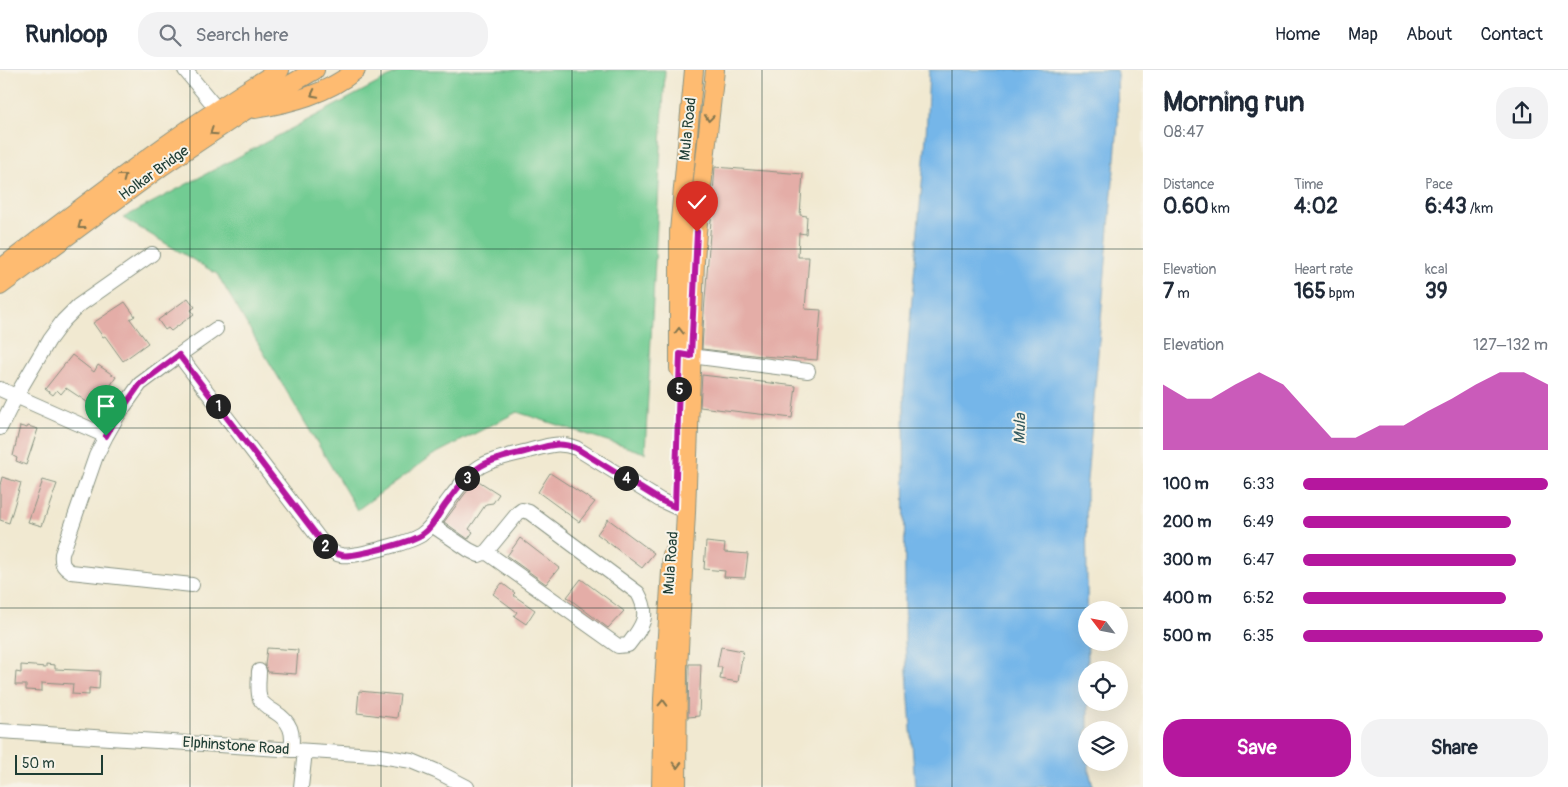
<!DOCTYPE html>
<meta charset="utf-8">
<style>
:root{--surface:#fff;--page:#f2f2f3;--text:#1f2937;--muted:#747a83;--line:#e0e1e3;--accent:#b5179e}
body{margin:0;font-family:Pangolin,sans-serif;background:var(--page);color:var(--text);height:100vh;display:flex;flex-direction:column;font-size:19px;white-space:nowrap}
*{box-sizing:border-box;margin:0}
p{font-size:16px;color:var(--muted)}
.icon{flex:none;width:28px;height:28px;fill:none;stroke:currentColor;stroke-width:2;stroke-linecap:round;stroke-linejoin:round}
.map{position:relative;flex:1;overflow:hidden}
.details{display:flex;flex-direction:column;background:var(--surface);width:425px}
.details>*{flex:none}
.needle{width:32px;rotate:302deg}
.controls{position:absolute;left:1078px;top:531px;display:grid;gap:10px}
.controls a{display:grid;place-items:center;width:50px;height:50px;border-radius:50%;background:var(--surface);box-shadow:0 5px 20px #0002;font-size:25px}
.scale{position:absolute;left:15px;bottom:12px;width:88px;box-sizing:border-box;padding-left:5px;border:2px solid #1f3d34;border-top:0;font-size:14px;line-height:18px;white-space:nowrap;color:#1f3d34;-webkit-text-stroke:4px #f7f3e8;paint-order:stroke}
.pin{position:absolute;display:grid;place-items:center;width:42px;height:42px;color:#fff;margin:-51px -21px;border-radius:50% 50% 50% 0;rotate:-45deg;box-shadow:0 0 5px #0007}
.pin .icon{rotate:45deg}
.km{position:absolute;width:25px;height:25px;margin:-12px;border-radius:50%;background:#222;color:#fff;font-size:14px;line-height:25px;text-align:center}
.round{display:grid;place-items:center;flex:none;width:52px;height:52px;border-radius:20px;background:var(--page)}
.headline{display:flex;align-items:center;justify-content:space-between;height:85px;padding:0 20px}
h1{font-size:28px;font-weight:700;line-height:38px}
.metrics{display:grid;grid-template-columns:repeat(3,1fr);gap:8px;height:85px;padding:5px 20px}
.metrics div{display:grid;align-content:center}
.metrics b{font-size:21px;font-weight:700}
.metrics small{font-size:14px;font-weight:400}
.metrics p{font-size:14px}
.chart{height:140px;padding:10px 20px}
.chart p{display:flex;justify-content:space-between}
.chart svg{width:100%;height:90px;margin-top:5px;fill:var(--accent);opacity:.7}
.button{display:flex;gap:10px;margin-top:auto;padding:10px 20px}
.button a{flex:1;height:58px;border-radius:20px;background:var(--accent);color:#fff;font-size:20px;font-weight:700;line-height:58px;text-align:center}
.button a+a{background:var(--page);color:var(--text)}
ul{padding:0 20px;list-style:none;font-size:16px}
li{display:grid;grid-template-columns:80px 60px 1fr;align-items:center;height:38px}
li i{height:12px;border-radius:6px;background:var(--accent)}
header{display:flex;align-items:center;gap:30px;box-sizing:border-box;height:70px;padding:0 25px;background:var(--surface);border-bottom:1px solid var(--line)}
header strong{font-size:24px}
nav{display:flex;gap:28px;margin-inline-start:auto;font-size:18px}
.search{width:350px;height:45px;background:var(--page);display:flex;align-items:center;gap:12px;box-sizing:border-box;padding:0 18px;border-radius:20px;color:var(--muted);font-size:19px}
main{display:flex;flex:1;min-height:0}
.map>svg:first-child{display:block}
.green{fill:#72cc93;stroke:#488464}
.water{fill:#74b6e9;stroke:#4a7a8e}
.building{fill:#e4ada7}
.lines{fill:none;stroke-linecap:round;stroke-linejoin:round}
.minor-casing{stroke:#889382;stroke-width:16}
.major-casing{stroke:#889382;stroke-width:20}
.minor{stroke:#fff;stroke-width:14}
.major{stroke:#febb71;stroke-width:18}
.oneway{stroke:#83764f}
.route-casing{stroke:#fff;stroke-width:10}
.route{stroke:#b5179e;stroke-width:6}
.grid{fill:none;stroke:#1f3d34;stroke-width:1;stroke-opacity:0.55}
.labels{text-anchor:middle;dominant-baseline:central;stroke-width:4;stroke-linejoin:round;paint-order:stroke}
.street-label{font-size:15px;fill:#1f3d34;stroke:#f7f3e8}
.water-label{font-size:16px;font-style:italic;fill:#345b61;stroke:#f7f3e8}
</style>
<header>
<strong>Runloop</strong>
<div class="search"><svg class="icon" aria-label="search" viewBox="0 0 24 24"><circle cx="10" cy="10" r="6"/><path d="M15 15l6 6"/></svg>Search here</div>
<nav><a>Home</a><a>Map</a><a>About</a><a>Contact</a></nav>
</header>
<main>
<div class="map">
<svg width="1143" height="717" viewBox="0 0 1143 717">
<rect width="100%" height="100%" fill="#f7f3e8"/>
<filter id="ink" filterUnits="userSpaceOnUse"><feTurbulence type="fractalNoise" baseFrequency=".02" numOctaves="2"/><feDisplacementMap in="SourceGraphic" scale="10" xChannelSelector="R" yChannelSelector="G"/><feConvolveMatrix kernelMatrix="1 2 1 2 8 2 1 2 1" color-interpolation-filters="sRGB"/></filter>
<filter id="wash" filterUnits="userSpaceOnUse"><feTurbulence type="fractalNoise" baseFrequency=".0096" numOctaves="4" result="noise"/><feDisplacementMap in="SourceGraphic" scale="20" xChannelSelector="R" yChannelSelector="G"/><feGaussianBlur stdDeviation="1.12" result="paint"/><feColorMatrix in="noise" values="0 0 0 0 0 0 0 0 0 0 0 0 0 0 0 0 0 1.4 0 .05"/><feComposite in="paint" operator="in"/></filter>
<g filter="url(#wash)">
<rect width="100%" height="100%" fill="#f1e9d1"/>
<path class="green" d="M402,0h263l-20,383 -128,-41 -84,43 -76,55 -140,-236 -94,-56z"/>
<path class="water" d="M929,0h188l1,54 -32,367 2,179h-2v32l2,1v27h-2v32l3,1v7l4,17h-178l-10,-145 -1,-251 22,-254z"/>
<g id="blocks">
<path class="building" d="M715,97l88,7 -3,41 7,1 -1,18 -7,-1 -1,24h11l-4,52 16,1 -4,50 -55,-4 -60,-7 2,-36z
M188,228l7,9 -4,3 3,4 -23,17 -3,-3 -3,2 -7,-10z
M125,232l10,14 -5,3 18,24 -25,18 -18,-25 -2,1 -10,-14z
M72,285l22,17 4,-7 18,12 -20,31 -30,-20 -5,6 -4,-4 -4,5 -8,-6z
M702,305l94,11 -4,32 -92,-11z
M20,356l7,2 1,-2 10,3 -12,36 -10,-4 1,-3 -4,-2z
M550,403l45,29 -16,20 -41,-30z
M2,407l19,6 -12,40 -9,-3v-35z
M43,410l14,4 -15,42 -14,-4z
M477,410l22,14 -6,9 -7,1 -17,25 4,3 -5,7 -24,-17 20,-27z
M608,449l46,34 -12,15 -45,-34z
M520,468l39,30 -13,16 -39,-28z
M706,472l19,2 -1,8 24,2 -3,24 -21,-1 1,-6 -21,-2z
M581,509l43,32 -16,17 -41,-31z
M502,513l13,10 -2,2 22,15 -9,14 -12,-8 3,-4 -24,-18z
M721,577l22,4 -5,31 -18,-3 2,-12h-5z
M267,578l31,2 -2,24 -28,-2 -3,-7z
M46,594l9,1v4l45,2 -1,18 -10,-1v7l-17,-1 1,-10 -31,-2v9l-16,-1v-5h-11l1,-13 5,1v-8l25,2z
M689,594h12l-2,52 -11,1z
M359,621l41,4 -3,23 -40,-5z"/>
</g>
</g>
<g filter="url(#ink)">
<use href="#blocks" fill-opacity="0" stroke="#889382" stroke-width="1"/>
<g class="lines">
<defs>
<path id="minor" d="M185,0l32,39
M179,285l37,-26
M683,285l125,16
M0,319l106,47 -10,20 -34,98c-1,10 1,13 9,18l121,13
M0,358l16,-32 33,-56 14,-19 15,-15 74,-52
M106,366l12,-21 22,-31 39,-29 146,191c5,4 9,8 16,9 12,3 69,-13 80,-20 11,-7 17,-20 24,-30 10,-13 21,-30 36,-39 13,-8 32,-11 47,-15 19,-5 29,-10 48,-3l84,52 26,12
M432,455l37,25 10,5 7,-3 32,-39 4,-3 7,2 109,81c13,23 4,34 -10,52l-10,1 -132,-94
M259,601c0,8 -2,20 1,28 3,6 10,10 15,13 16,10 19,21 16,38
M0,661l374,24 38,6 24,10 31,16
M301,717l4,-36"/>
<path id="major" d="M255,39c36,-6 72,-15 101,-39
M0,199c92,-69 182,-141 280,-199
M0,216l161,-119 82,-55 72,-42
M679,299v-138l15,-161
M661,717l2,-88 9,-144
M677,717l1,-118 8,-157 9,-251 2,-29 18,-162"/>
</defs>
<use href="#minor" class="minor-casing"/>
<use href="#major" class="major-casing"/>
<use href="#minor" class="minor"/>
<use href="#major" class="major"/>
</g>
<defs><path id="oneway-chevron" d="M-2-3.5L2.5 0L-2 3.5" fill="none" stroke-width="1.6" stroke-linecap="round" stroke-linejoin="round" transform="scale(1.25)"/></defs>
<g class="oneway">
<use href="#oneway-chevron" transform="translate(314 24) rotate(153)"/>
<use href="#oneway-chevron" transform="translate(709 48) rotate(96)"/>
<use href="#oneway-chevron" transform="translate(213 62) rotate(146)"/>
<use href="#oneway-chevron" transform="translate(123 107) rotate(-37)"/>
<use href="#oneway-chevron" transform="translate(81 156) rotate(143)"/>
<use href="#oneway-chevron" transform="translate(679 261) rotate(-90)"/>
<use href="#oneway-chevron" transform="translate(663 633) rotate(-88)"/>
<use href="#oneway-chevron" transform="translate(677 695) rotate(90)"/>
</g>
</g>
<g class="lines" filter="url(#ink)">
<defs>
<path id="route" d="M106,366l12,-21 22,-31 39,-29 146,191c5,4 9,8 16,9 12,3 69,-13 80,-20 11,-7 17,-20 24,-30 10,-13 21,-30 36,-39 13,-8 32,-11 47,-15 19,-5 30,-10 48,-3l84,52 15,7 5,-153 11,2 6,-124"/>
</defs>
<use href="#route" class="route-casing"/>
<use href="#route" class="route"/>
</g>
<path class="grid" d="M190,0v717M381,0v717M572,0v717M762,0v717M952,0v717M0,179h1143M0,358h1143M0,538h1143"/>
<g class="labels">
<g class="street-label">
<text transform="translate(688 59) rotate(-84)">Mula Road</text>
<text transform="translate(154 103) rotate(-36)">Holkar Bridge</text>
<text transform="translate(671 493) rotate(-86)">Mula Road</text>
<text transform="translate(236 676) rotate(4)">Elphinstone Road</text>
</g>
<g class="water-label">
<text transform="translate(1020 359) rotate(-89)">Mula</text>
</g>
</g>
</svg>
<div class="controls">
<a><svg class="needle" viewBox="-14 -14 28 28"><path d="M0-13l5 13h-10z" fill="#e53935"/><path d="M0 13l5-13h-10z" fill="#747a83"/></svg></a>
<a><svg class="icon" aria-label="locate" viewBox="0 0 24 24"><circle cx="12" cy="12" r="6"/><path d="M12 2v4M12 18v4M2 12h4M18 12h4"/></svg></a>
<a><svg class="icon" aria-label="layers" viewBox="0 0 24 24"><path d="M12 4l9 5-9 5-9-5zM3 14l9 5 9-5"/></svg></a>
</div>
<div class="scale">50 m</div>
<div class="pin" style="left:106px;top:366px;background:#1e9e55"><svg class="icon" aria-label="arrive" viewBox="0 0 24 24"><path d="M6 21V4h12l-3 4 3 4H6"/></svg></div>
<div class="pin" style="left:697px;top:162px;background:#d93025"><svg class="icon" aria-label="check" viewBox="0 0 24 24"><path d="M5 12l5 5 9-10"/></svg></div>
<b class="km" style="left:218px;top:336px">1</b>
<b class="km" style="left:325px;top:476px">2</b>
<b class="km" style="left:467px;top:408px">3</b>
<b class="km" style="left:626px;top:408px">4</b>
<b class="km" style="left:679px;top:319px">5</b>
</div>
<section class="details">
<div class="headline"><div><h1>Morning run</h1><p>08:47</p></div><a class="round"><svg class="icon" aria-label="share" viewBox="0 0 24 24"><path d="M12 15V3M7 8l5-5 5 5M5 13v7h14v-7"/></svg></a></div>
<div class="metrics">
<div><p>Distance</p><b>0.60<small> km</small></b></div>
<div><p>Time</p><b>4:02</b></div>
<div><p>Pace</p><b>6:43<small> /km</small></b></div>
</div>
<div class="metrics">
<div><p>Elevation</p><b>7<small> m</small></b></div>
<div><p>Heart rate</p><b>165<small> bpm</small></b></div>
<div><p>kcal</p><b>39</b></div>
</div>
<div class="chart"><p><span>Elevation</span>127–132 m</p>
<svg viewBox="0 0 160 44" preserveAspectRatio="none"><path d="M0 44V12L10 19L20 19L30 12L40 6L50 12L60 25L70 38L80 38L90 32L100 32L110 25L120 19L130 12L140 6L150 6L160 12V44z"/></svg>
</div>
<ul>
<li><b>100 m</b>6:33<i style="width:100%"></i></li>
<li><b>200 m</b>6:49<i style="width:85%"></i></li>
<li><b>300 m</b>6:47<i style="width:87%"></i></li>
<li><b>400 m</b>6:52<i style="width:83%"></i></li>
<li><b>500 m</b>6:35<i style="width:98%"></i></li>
</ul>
<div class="button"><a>Save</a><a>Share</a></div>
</section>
</main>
